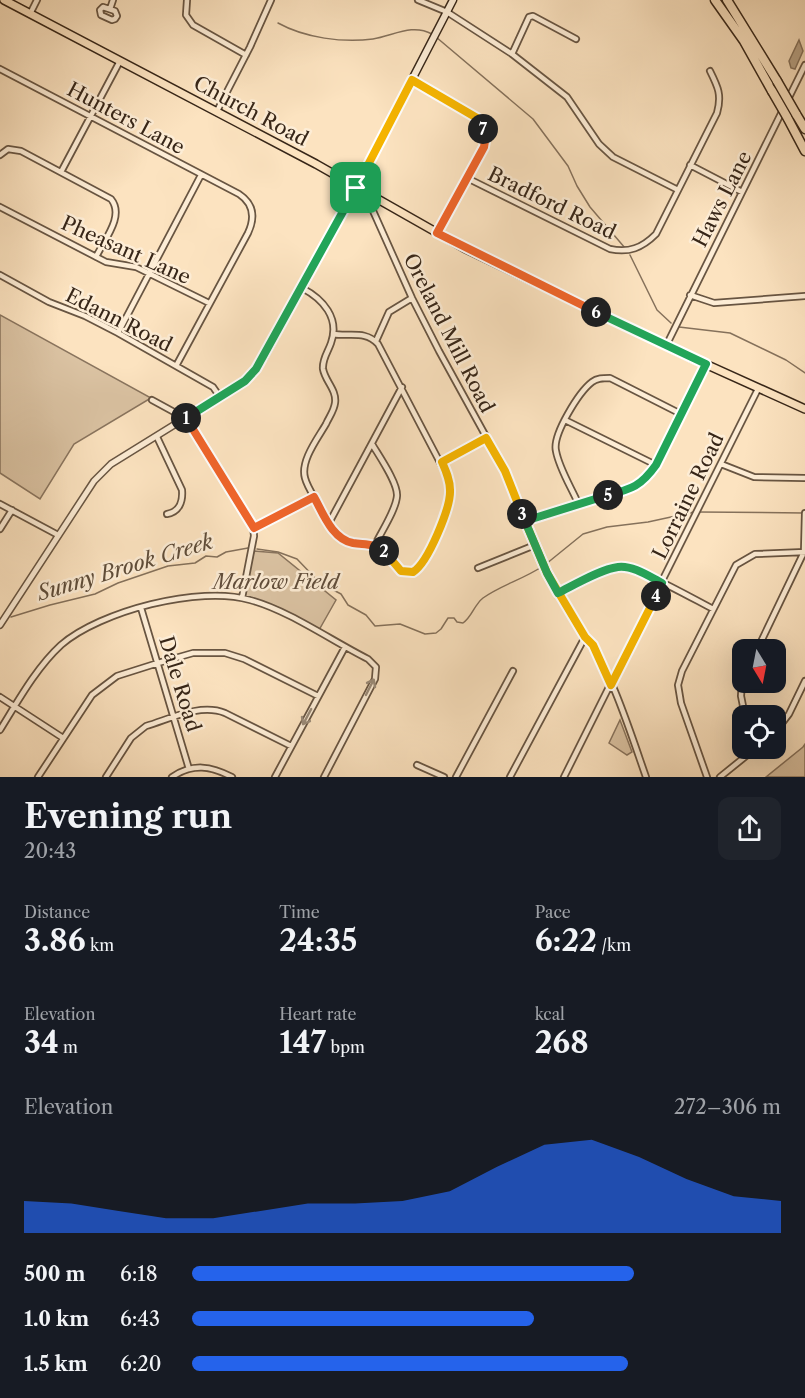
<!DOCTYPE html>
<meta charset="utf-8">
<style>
:root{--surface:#171b24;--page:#20242c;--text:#f1f3f6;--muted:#9ea1a6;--accent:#2563eb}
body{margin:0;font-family:"Libre Caslon Text",serif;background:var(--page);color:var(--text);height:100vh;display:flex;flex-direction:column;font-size:22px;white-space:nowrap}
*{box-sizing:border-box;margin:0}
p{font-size:20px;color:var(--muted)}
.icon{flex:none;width:33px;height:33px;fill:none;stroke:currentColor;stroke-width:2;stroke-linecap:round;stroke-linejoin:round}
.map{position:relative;height:777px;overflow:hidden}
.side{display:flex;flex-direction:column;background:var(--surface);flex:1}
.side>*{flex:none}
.needle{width:39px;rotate:170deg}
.controls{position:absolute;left:732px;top:639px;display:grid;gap:12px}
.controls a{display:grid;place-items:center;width:54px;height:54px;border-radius:12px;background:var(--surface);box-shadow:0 6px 24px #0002;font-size:30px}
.pin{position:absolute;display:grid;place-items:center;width:51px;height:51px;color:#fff;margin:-26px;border-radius:12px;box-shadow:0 3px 9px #0006}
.km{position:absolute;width:30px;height:30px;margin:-15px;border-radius:50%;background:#222;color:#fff;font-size:16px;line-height:30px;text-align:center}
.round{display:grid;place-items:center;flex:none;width:63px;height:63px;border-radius:12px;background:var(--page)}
.summary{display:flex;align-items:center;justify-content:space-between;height:102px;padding:0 24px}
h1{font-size:33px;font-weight:700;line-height:45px}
.figures{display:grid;grid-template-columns:repeat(3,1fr);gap:9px;height:102px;padding:6px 24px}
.figures div{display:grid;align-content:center}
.figures b{font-size:30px;font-weight:700}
.figures small{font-size:16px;font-weight:400}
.figures p{font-size:16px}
.chart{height:168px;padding:12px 24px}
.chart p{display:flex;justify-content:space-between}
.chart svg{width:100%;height:108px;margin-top:6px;fill:var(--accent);opacity:.7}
ul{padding:0 24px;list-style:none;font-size:20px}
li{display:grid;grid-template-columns:96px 72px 1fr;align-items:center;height:45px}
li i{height:15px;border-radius:8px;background:var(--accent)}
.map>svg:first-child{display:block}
.green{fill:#dbc3a3;stroke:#89745e;stroke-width:1.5}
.water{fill:#b9a387;stroke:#85715b;stroke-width:1.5}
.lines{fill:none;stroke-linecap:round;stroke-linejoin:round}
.stream{stroke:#85715b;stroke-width:1.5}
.minor-casing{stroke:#685542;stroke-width:8}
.tertiary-casing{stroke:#685542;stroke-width:8}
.secondary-casing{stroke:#372618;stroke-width:9}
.primary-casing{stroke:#372618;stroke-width:10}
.motorway-casing{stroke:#372618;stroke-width:11}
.minor{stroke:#fdedd6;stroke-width:4.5}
.tertiary{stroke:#fdedd6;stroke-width:5}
.secondary{stroke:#fdedd6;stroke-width:6}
.primary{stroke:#fce3c0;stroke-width:7}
.motorway{stroke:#fce3c0;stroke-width:8}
.motorway-bridge-casing{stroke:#372618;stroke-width:11;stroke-linecap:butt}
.motorway-bridge{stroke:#fce3c0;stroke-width:8}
.oneway{stroke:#9a8a77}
.split-1-casing{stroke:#fff;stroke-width:12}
.split-2-casing{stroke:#fff;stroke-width:12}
.split-3-casing{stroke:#fff;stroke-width:12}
.split-4-casing{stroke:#fff;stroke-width:12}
.split-5-casing{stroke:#fff;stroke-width:12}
.split-6-casing{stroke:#fff;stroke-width:12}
.split-7-casing{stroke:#fff;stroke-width:12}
.split-8-casing{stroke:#fff;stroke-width:12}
.split-1{stroke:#22a559;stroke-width:8}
.split-2{stroke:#f0652b;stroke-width:8}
.split-3{stroke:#f5b400;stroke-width:8}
.split-4{stroke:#f5b400;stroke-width:8}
.split-5{stroke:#22a559;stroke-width:8}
.split-6{stroke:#22a559;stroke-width:8}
.split-7{stroke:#f0652b;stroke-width:8}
.split-8{stroke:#f5b400;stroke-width:8}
.labels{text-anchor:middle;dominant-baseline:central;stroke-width:5;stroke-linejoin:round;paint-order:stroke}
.street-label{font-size:20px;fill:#372618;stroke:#fdedd6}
.park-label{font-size:20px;font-style:italic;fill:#604d3b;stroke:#fdedd6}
.water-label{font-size:21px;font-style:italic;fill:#5e4c39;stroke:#fdedd6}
</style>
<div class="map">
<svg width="805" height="777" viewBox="0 0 805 777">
<rect width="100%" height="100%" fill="#fce3c0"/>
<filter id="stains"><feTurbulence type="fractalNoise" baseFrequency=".00333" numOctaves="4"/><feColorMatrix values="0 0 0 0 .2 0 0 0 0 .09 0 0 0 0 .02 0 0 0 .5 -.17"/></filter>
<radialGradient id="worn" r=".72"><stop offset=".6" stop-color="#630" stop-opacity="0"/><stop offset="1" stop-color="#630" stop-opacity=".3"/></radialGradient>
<path class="green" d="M0,315l151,83 -77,46 -34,55 -40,-26z
M254,551l24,2 58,47 -17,30 -35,-19 -40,-15z
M620,720l12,32 -5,3 -18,-12z
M805,744v33h-39l37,-30z"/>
<path class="water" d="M799,40l4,11 -8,18 -4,-1 -2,-7z"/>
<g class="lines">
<path class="stream" d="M278,23c27,15 65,20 95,16 20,-3 39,-16 59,-5
M436,37l97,82 35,47 9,20 13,21 35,41
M630,255l27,55 14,13
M679,327l51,6 56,27 19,13
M698,512l106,1
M257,549l21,3 19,7 23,24 21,11 7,11 18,10 9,11 25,-2 25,10 11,-1 5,-4 7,-11h6l3,4 6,1c9,-6 11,-18 20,-25 18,-13 41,-19 60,-32
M546,564l37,-30 24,-7 41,-5 46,-10
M11,617l39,-12 45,-11 23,-11 50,-17 27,-3 11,-7 11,1 9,-5 22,-4"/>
<defs>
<path id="minor" d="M187,0l-1,15 7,10 53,30
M418,0l29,12 65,42 55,43 32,47 14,13 65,33
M103,7l12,4 2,5 -2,3 -3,1 -11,-5 -1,-5z
M110,9l3,-9
M30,14l7,-14
M512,54l17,-37 4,-1 43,23
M0,69l239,125c15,10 16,24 9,39l-72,133
M412,80l65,38 8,15 -1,14 -47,86
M217,111l33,-64 21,-47
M0,155l8,-6 13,2 90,48c14,17 -7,41 -15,58
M690,165l52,27
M61,172l59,-111
M467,178l143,71c19,4 32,-1 46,-15l61,-121c5,-18 1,-26 -7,-42
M365,193l47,105 27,53 66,120 42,102 38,64c23,23 49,106 61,140
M0,207l106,55 30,5 73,36
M0,275l49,27 36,14 33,17 95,54 7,10
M302,288c21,11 38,30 29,55 -3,9 -9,16 -8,26 2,12 14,21 12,34 -1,8 -6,14 -9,21 -8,14 -26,37 -21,54 2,8 8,17 12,24 6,11 11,23 19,32 13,14 32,5 47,16 12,9 18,35 38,16 14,-29 36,-59 25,-92l-68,-130c-13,-14 -28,-7 -45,-10
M690,295l24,8 91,-7
M118,333l83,-158
M376,341l13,-29 23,-14
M666,346l139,-281
M152,400l33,18 68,107 1,11 -12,62
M565,420l91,45
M157,437l25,53c1,12 -3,22 -15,24
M372,444c7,12 26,39 25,52 -1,14 -16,36 -22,49
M442,462l44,-24
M721,464l33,13 51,1
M578,503c-7,-16 -19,-35 -22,-52 -4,-16 23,-59 36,-69 5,-4 11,-4 18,-4l71,36
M0,504l58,31
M525,521l53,-18 53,-14 16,-11 9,-13 50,-101
M329,523l73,-136
M254,528l60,-31
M0,529l12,-19
M478,568l57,-23
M558,593c16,-8 43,-24 60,-26 17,-2 77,33 95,42
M141,608l48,161
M757,650l47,-98 1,-39
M742,680l-1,16 4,20
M0,697l63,41
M0,730c18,-29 36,-62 61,-85 39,-34 139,-60 189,-45 38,10 82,41 118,59l8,8 -1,12 -51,98
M776,731l13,-17 16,-33
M417,765l27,12
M38,777l54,-82 25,-19 41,-13 35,-10h32l19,6 74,37
M106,777l25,-39 15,-12c24,-7 54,-23 79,-13l66,33
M172,777c21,-14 39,-11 60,0
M275,777l70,-130
M456,777l57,-106
M510,777l75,-140
M564,777l194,-388
M707,777l-26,-74 -3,-18 4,-14 54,-106 19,-11 50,-2
M720,777l36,-29"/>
<path id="tertiary" d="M0,625l94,-144 17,-17 134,-83 8,-7 11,-16 92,-170"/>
<path id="secondary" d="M356,188l97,-188"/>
<path id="primary" d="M4,0l312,164 148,84 228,110 113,51"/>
<path id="motorway" d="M715,0l29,41 28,50
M727,0l50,81
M796,114l9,15
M787,117l18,34"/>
</defs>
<use href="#minor" class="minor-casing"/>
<use href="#tertiary" class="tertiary-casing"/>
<use href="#secondary" class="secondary-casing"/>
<use href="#primary" class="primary-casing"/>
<use href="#motorway" class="motorway-casing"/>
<use href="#minor" class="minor"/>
<use href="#tertiary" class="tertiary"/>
<use href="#secondary" class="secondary"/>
<use href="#primary" class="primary"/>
<use href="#motorway" class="motorway"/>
<defs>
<path id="motorway-bridge" d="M777,81l19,33
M772,91l15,26"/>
</defs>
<use href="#motorway-bridge" class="motorway-bridge-casing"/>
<use href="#motorway-bridge" class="motorway-bridge"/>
</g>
<defs><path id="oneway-shaft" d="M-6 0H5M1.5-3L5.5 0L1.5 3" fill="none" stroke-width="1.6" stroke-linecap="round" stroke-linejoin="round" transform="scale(1.5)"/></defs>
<g class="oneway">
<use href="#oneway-shaft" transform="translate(370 687) rotate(-63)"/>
<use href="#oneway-shaft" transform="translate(307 717) rotate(118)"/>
</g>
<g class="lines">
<defs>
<path id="split-1" d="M186,418l59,-37 11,-12 100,-181"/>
<path id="split-2" d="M186,418l68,110 60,-31c9,16 18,42 39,46 12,2 20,0 31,8"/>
<path id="split-3" d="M384,551l17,20 12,1c15,-9 38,-65 37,-82 0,-10 -4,-19 -8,-28l44,-24 19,33 17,43"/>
<path id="split-4" d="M522,514l25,59 38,64 8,8 18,40 45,-89"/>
<path id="split-5" d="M608,495l-83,26 22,52 11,20c16,-8 43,-24 60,-26 15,-2 32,10 44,16l-6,13"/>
<path id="split-6" d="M596,312l110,52 -50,101c-15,21 -24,24 -48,30"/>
<path id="split-7" d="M483,129l2,12 -1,6 -47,86 159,79"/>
<path id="split-8" d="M356,188l56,-108 65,38 6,11"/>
</defs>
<use href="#split-1" class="split-1-casing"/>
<use href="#split-2" class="split-2-casing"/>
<use href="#split-3" class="split-3-casing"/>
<use href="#split-4" class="split-4-casing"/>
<use href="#split-5" class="split-5-casing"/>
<use href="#split-6" class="split-6-casing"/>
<use href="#split-7" class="split-7-casing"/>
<use href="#split-8" class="split-8-casing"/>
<use href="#split-1" class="split-1"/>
<use href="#split-2" class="split-2"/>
<use href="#split-3" class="split-3"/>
<use href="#split-4" class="split-4"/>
<use href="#split-5" class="split-5"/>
<use href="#split-6" class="split-6"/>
<use href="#split-7" class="split-7"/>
<use href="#split-8" class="split-8"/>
</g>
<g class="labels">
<g class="street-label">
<text transform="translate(251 111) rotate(28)">Church Road</text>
<text transform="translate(126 118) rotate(28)">Hunters Lane</text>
<text transform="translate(722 199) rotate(-63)">Haws Lane</text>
<text transform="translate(552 203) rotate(26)">Bradford Road</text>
<text transform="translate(126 250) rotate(24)">Pheasant Lane</text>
<text transform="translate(119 320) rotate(27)">Edann Road</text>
<text transform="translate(449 333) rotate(63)">Oreland Mill Road</text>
<text transform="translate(688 496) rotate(-64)">Lorraine Road</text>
<text transform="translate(180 684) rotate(73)">Dale Road</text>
</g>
<g class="park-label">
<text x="276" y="582">Marlow Field</text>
</g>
<g class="water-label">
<text transform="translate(125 567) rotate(-17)">Sunny Brook Creek</text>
</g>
</g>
<rect width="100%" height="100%" filter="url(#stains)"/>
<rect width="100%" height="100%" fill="url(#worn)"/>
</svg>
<div class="controls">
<a><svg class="needle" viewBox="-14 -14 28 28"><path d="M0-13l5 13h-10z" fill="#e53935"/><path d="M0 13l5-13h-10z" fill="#9ea1a6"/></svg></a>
<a><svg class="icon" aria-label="locate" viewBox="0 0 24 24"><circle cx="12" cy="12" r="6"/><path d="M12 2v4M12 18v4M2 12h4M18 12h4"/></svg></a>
</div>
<div class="pin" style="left:356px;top:188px;background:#1e9e55"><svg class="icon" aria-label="arrive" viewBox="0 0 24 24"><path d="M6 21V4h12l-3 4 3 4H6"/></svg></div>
<b class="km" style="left:186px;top:418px">1</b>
<b class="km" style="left:384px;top:551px">2</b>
<b class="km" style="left:522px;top:514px">3</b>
<b class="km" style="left:656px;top:596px">4</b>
<b class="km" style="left:608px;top:495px">5</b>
<b class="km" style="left:596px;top:312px">6</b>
<b class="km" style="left:483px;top:129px">7</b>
</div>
<section class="side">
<div class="summary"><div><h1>Evening run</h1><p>20:43</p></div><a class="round"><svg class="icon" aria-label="share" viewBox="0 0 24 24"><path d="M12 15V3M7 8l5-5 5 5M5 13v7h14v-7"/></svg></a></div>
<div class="figures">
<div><p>Distance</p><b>3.86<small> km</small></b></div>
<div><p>Time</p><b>24:35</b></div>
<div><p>Pace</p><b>6:22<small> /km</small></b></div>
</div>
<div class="figures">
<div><p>Elevation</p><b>34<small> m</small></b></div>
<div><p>Heart rate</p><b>147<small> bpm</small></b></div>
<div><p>kcal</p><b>268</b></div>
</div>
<div class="chart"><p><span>Elevation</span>272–306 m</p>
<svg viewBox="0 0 160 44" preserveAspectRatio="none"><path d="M0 44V31L10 32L20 35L30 38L40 38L50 35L60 32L70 32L80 31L90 27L100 17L110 8L120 6L130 13L140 22L150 29L160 31V44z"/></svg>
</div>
<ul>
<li><b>500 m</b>6:18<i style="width:75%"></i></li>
<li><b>1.0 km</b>6:43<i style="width:58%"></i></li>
<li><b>1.5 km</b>6:20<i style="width:74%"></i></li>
</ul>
</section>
